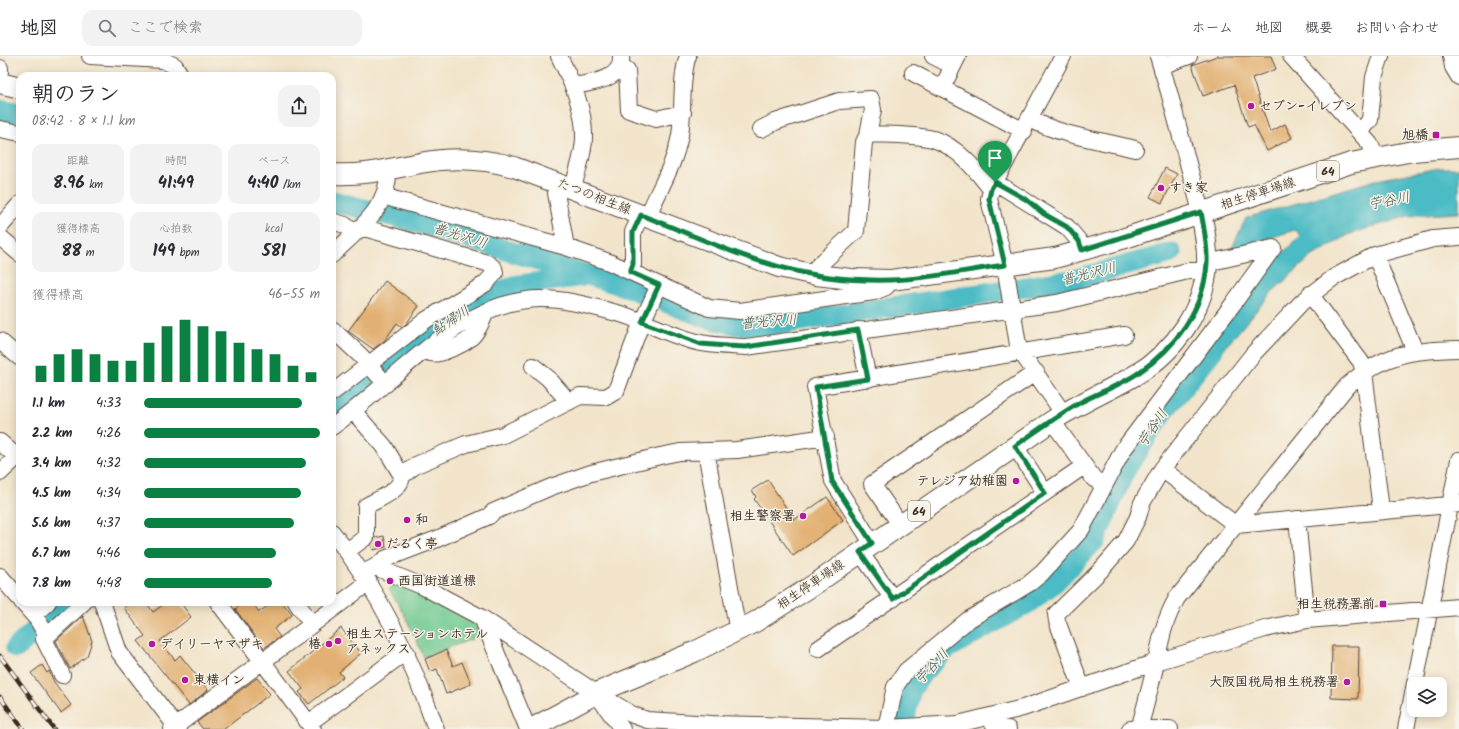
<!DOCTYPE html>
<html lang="ja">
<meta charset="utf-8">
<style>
:root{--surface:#fff;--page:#f2f2f3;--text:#2b2b33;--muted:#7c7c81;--line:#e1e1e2;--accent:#0b8043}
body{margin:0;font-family:Kalam,"Klee One",sans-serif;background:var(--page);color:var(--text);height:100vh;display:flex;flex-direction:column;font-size:15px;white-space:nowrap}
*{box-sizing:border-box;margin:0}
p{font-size:13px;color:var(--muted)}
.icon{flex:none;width:22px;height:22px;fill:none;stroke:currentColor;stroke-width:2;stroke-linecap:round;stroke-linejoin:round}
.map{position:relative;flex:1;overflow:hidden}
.side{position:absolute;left:16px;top:16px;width:320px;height:534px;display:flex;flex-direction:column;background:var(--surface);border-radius:12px;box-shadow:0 2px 10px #0003}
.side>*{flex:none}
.fabs{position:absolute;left:1407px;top:621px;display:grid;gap:8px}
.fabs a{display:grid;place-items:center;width:40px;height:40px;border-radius:8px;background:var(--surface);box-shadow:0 2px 10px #0003;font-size:20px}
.pin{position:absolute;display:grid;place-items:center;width:34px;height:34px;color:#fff;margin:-41px -17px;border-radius:50% 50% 50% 0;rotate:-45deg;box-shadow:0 0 4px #0007}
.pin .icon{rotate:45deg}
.round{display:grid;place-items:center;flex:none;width:42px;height:42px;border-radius:12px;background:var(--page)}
.summary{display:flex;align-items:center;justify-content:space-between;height:68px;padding:0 16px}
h1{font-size:22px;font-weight:700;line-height:30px}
.figures{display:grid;grid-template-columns:repeat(3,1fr);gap:6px;height:68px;padding:4px 16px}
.figures div{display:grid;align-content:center;border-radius:10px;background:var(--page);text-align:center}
.figures b{font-size:17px;font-weight:700}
.figures small{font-size:11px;font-weight:400}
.figures p{font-size:11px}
.chart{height:112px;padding:8px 16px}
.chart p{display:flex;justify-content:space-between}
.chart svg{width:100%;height:72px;margin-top:4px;stroke:var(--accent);stroke-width:6}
ul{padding:0 16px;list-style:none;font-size:13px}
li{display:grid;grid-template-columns:64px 48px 1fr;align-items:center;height:30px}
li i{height:10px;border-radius:5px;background:var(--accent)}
header{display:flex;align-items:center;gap:24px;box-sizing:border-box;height:56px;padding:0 20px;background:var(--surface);border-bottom:1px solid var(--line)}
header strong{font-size:19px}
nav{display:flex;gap:22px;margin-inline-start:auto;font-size:14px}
.search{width:280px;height:36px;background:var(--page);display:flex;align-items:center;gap:10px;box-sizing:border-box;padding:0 14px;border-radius:12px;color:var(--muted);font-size:15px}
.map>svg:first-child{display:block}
.green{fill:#6fc990;stroke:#557a57}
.water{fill:#4cbbc5;stroke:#447272}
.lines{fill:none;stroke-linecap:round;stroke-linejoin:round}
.river{stroke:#4cbbc5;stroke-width:21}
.building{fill:#e2b072}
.minor-casing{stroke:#564638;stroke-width:18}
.major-casing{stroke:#564638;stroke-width:22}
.minor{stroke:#fff;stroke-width:16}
.major{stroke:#fff;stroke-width:20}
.rail-casing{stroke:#3b2a1e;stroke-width:4.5}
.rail{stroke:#f7f3e8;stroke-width:3;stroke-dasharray:9;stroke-linecap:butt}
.route-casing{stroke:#fff;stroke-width:8}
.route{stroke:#0b8043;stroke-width:5}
.poi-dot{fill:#b5179e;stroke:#f7f3e8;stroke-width:1.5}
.labels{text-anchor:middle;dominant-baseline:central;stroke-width:3;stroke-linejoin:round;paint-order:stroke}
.shield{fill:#f7f3e8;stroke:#73665b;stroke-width:1}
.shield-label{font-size:12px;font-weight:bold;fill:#3b2a1e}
.poi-label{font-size:13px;font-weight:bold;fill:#3b2a1e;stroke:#f7f3e8;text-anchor:start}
.street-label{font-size:13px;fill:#3b2a1e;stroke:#f7f3e8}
.water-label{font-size:14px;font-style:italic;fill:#405650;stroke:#f7f3e8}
</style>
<header>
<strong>地図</strong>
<div class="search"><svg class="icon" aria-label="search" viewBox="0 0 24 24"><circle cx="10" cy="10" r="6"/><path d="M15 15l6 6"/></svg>ここで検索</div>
<nav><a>ホーム</a><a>地図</a><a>概要</a><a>お問い合わせ</a></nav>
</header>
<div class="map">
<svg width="1459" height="673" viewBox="0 0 1459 673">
<rect width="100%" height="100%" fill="#f7f3e8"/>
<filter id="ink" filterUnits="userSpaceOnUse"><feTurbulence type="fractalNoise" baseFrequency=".025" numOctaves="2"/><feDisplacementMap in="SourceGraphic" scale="8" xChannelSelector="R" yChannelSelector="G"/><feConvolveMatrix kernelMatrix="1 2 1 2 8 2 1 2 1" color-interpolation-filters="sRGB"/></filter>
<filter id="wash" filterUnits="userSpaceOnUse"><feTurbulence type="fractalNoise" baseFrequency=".012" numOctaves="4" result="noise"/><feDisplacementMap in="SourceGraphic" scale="16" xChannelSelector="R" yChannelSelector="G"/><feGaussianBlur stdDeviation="0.9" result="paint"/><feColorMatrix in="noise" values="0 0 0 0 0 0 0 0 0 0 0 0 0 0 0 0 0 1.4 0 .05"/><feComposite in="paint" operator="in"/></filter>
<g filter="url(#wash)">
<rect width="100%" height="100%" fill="#f2e4ca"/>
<path class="green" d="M399,525l77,41 7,13 -59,22 -18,-39 -17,-29z"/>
<path class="water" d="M1439,112h20v45l-51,3 -58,18 -39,23 -39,35 -43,51 -55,49c40,-53 77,-113 127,-156l-6,-6 -64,20 15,-32 130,-38z"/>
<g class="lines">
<path class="river" d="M0,54l20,4
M332,145l72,18 223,68 77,30 33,8h35l301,-45 98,-27
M332,351l10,-5 96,-73 43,-28 33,-15 68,-10
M16,592l50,-46
M903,673l7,-37 12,-19 26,-25 80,-45 26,-20 41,-43 29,-68 39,-60 50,-62"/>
</g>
<g id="blocks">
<path class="building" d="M1217,0h54l5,13 -24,9 18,54 15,-8 7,14 -25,13 -13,-26 -6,2 -14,-42 -31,11 -11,-31z
M1165,112l12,6 -15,29 -12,-6z
M385,225l34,25 -13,18 -4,3 -5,-4 -13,18 -11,8 -25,-18z
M768,424l26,40 33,-23 16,23 -50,36 -39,-57 2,-2 -4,-7z
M384,480l2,11 -13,3 -2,-5 4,-7z
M132,546h14l7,10 14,-10h13l11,15 -31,24 15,19 5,-5 28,35 -19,15 -51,-64 7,-5 -21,-28z
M245,546h7l7,10 15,-10h8l10,13 -18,14 6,8 -16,11 -29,-39z
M83,560l9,25 -5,15 -17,13 -14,-28z
M341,572l20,25 -22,19 4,5 -34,27 -10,-12 4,-3 -14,-18z
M1332,590h27l-1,53 -27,-1z
M446,594l7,16 9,-4 9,22 -25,10 -9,-25 -7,3 -5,-13z
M42,609l5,8 2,-2 5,11 17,23 -10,8 -30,-40z
M257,622l13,16 -46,35h-21l-6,-7z"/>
</g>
</g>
<g filter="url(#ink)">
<use href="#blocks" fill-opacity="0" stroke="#564638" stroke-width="1"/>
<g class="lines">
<defs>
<path id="minor" d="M90,0l73,4 12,6 6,10
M559,0c12,24 26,54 25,82 0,17 -8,35 -11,51
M933,0l20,10
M1063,0l-72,133 -2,10 16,66 13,80 3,7 42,61
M1158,0l11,36 32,120
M1291,0l79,88 6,14
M1451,0l2,11 6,10
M1161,10l28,-10
M0,12v4
M627,14l2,40 27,9 27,-6
M913,17l111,58
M573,30c17,-3 51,-6 48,-30
M942,32l16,-32
M1030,63c32,17 70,21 105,30
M0,73l20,4
M761,73l14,-7 64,-21 32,-2 2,11 -5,24
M1360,76l10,-12 4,-43 7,-21
M995,126l72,45 12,14 3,9
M557,127l-1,10 10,54
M386,139l7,4 173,48 43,15 100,46 31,3 134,-19 12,-5 5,-7
M647,162c11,-27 28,-54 33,-83 4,-24 0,-58 8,-79
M332,165l13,4 10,8
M0,171l20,-23
M0,181l20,17
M332,199c25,-25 58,-47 56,-85
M1375,199l40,96
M630,216l3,-8v-32l8,-17
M816,219l1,-8 39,-36 8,-89 4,-8c21,1 44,0 65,5 24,7 43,31 58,50
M1310,238l51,68 3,10 17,138
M332,273l29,27 25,28
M858,274l10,49
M0,285l20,17
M425,295c9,4 14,3 23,-1 23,-8 29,-16 38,-38
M533,310l15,12 21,24
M332,337l94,-73 59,-36 10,-11 -1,-5 -7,-5 -126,-36
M1052,365l42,58 10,6
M332,371c61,-43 129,-129 210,-128 24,0 48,7 71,13 30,7 58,25 88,31 15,3 30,3 45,4l311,-44 131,-32h18
M0,386l17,15
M1015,390l30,47
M706,395l30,170 4,9
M1162,413l74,56 223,-21
M0,417l20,-19
M402,420l14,-11 50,-21 37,-9 77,-39 26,1 10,-6 23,-62 20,-44
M1297,463l10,101
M900,468l-28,-40 164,-112
M332,476c48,60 79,125 104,197
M872,487l-39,-62 -18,-94 309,-52
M347,495l19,-14v-31c12,-7 35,-15 36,-30l-18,-30 -30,-34
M860,496l33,47
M375,511l10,-8 52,-20 52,-23 4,-4 58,-25 40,-14 69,-17 20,-4 57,-2 89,-13
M363,517l12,-6 47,19 60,32 114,75 37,22 14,5 65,4 174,4 72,-4 65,-16 133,-46 109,-33 42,-9 152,-13
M0,520l20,23
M22,546l15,17 10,17
M102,546l17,50 59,77
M218,546l95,127
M296,546l16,22
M34,559l14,-13
M482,562l46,111
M818,593l266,-183
M62,619l-18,-36 40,-37
M1082,632l-25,-67 -1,-7 44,-43 26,-30 12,-24 4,-14 20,-34 91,-115 49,-52 31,-24 42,-23 58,-16 26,-2
M601,644l21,29
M988,661l9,11 11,1
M309,667l91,-67 7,-3
M886,672l9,-41 11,-16 62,-51 62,-37 12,-10 39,-43 42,-80 110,-146 40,-56 -66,15
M172,673l197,-147
M1130,673h40
M1139,673c6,-22 12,-44 17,-66 5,-25 8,-42 21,-65l170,-212c37,-33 64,-36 112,-37
M1406,673l53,-269"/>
<path id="major" d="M0,27l20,5
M332,118c30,2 58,-5 88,-11 32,-6 62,-5 94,4l265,100 37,8 35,4 40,1 164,-22 67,-19 229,-76 62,-12 46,-4
M531,673l70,-38 93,-39 61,-30 60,-38 237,-163c27,-18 57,-30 85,-47 38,-23 68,-65 70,-111 1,-17 -3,-34 -6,-51"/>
</defs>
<use href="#minor" class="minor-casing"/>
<use href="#major" class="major-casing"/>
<use href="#minor" class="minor"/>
<use href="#major" class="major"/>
<defs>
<path id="rail" d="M0,600l54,73
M0,641l23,32"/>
</defs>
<use href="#rail" class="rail-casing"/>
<use href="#rail" class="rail"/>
</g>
</g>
<g class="lines" filter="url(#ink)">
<defs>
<path id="route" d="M995,126l32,18 17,14 23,13 12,14 3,9 119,-38c3,17 7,34 6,51 -3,47 -32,85 -69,110 -17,12 -38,19 -57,29 -23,13 -44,29 -66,44l30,47 -152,106 -33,-47 12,-9 -40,-62 -16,-94 52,-8 -10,-49 -112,17 -19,-1 -26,-2 -59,-22 17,-37 -29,-13 3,-8v-32l8,-17c45,17 93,40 139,52 35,10 74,14 111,13 38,-1 76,-10 114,-15l-16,-66 2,-10z"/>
</defs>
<use href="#route" class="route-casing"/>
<use href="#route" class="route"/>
</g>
<g class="poi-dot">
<circle cx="1251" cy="50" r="4"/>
<rect x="1432" y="75" width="8" height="8" rx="2"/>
<circle cx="1161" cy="132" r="4"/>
<circle cx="1016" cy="425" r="4"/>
<circle cx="803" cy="460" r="4"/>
<circle cx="407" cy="464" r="4"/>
<circle cx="378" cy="488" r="4"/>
<circle cx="390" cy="525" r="4"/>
<rect x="1379" y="544" width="8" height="8" rx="2"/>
<circle cx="338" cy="585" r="4"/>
<circle cx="152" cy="588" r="4"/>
<circle cx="329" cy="588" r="4"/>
<circle cx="185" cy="624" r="4"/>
<circle cx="1347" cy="626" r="4"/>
</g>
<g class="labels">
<g class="shield">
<rect x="1317" y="105" width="22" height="20" rx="3"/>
<rect x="908" y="445" width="22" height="20" rx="3"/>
</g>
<g class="shield-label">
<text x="1328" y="115">64</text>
<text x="919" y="455">64</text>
</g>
<g class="poi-label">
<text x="1259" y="50">セブン-イレブン</text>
<text x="1428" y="79" text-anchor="end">旭橋</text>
<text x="1169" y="132">すき家</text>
<text x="1008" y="425" text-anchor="end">テレジア幼稚園</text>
<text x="795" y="460" text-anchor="end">相生警察署</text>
<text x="415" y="464">和</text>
<text x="386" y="488">だるく亭</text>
<text x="398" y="525">西国街道道標</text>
<text x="1375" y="548" text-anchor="end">相生税務署前</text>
<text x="346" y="578">相生ステーションホテル<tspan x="346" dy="15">アネックス</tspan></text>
<text x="160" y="588">デイリーヤマザキ</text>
<text x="321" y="588" text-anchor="end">椿</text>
<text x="193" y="624">東横イン</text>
<text x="1339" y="626" text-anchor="end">大阪国税局相生税務署</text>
</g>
<g class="street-label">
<text transform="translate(1258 138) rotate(-18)">相生停車場線</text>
<text transform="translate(594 141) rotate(21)">たつの相生線</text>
<text transform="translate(811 529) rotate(-34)">相生停車場線</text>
</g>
<g class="water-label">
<text transform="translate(1389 145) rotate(-11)">苧谷川</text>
<text transform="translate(460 180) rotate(17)">普光沢川</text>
<text transform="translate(1089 218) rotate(-14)">普光沢川</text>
<text transform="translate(451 265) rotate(-34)">鮎帰川</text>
<text transform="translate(769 266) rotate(-4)">普光沢川</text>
<text transform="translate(1153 372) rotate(-56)">苧谷川</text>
<text transform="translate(932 611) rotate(-47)">苧谷川</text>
</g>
</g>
</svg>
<div class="fabs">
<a><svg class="icon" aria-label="layers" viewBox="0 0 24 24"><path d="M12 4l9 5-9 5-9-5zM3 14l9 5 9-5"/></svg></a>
</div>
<div class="pin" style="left:995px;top:126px;background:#1e9e55"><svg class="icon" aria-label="arrive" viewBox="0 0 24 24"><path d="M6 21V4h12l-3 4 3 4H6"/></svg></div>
<section class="side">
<div class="summary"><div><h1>朝のラン</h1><p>08:42 · 8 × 1.1 km</p></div><a class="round"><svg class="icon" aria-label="share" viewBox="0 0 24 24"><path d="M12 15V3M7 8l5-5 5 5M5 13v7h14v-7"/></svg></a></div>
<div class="figures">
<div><p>距離</p><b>8.96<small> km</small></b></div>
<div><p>時間</p><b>41:49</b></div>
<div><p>ペース</p><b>4:40<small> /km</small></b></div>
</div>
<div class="figures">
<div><p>獲得標高</p><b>88<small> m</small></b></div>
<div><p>心拍数</p><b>149<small> bpm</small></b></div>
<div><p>kcal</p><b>581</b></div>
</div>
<div class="chart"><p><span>獲得標高</span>46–55 m</p>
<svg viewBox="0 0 160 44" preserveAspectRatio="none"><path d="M5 44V34M15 44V27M25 44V24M35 44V27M45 44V31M55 44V31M65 44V20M75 44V10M85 44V6M95 44V10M105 44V13M115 44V20M125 44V24M135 44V27M145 44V34M155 44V38"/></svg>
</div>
<ul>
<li><b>1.1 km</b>4:33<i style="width:90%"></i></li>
<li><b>2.2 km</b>4:26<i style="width:100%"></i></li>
<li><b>3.4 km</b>4:32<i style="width:92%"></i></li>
<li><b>4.5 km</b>4:34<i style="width:89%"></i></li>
<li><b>5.6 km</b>4:37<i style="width:85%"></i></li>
<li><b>6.7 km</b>4:46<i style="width:75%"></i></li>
<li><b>7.8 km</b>4:48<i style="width:73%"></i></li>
</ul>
</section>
</div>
